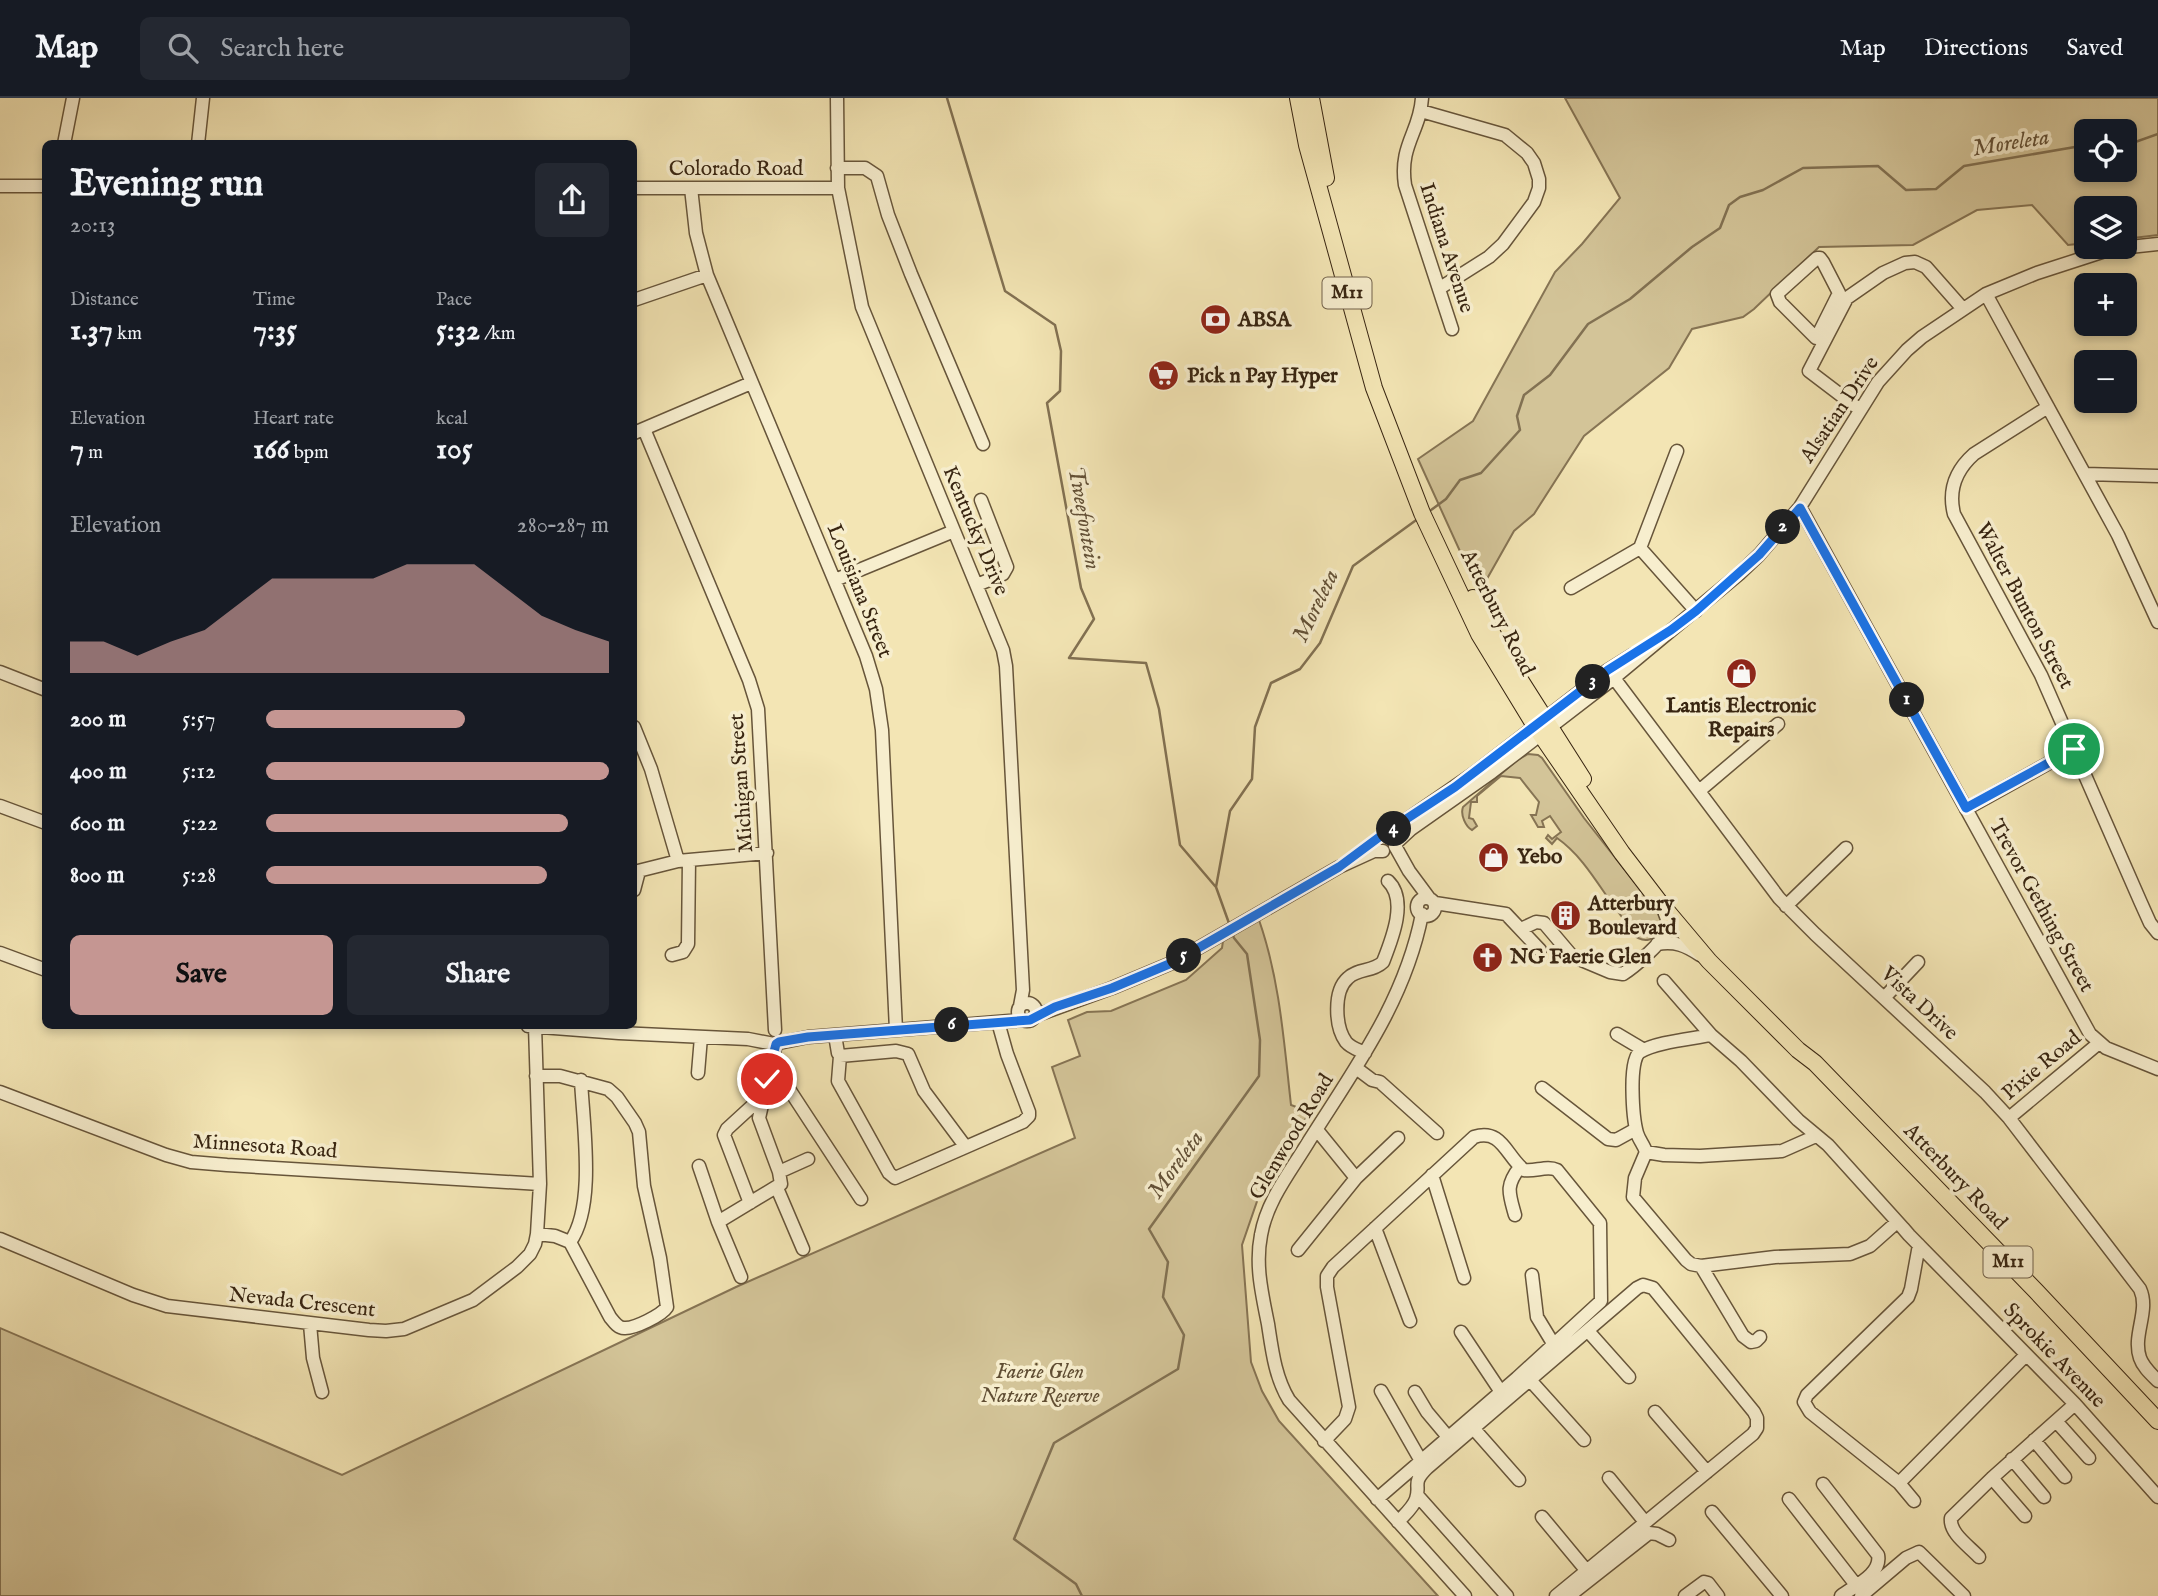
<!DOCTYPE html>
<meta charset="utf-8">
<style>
:root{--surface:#171b24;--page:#242831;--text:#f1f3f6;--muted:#9ea1a6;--line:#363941;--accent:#c59692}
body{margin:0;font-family:"IM FELL English",serif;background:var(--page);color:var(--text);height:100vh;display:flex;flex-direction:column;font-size:26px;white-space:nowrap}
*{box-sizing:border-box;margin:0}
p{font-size:23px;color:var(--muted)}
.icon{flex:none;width:38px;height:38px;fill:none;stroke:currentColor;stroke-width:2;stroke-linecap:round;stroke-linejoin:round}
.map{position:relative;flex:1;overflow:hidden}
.drawer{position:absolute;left:42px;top:42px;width:595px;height:889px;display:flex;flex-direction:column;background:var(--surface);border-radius:10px;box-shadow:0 4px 10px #0003}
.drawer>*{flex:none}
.tools{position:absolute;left:2074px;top:21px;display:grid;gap:14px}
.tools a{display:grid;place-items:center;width:63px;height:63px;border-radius:10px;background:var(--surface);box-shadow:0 4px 10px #0003;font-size:35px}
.pin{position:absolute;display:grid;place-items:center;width:60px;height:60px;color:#fff;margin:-30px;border:4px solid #fff;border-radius:50%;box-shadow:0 2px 7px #0007}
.km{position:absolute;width:35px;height:35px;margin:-18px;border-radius:50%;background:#222;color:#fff;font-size:19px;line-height:35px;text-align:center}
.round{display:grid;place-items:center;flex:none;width:74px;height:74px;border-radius:10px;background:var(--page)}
.overview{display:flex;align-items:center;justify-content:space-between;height:119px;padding:0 28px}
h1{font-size:38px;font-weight:700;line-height:52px}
.figures{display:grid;grid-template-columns:repeat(3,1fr);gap:10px;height:119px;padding:7px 28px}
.figures div{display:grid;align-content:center}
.figures b{font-size:30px;font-weight:700}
.figures small{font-size:19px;font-weight:400}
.figures p{font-size:19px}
.chart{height:196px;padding:14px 28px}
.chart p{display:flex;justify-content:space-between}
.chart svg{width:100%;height:126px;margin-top:7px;fill:var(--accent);opacity:.7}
.action{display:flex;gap:14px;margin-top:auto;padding:14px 28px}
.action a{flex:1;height:80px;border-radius:10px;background:var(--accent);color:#111;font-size:28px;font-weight:700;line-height:80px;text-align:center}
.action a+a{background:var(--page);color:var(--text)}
ul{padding:0 28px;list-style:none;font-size:23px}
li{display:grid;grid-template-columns:112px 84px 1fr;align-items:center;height:52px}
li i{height:18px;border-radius:9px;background:var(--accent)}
header{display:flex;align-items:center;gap:42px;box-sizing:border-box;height:98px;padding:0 35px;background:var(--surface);border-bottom:2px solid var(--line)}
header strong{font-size:33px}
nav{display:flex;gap:38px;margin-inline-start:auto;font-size:24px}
.search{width:490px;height:63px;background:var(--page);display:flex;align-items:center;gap:18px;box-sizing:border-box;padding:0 24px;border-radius:10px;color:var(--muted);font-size:26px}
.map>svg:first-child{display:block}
.green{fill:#d3c498;stroke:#867454;stroke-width:2;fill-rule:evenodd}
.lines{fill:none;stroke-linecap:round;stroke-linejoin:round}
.stream{stroke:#827152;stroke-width:2.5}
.minor-casing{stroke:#67553a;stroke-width:15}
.major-casing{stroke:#382511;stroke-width:18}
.minor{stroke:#f7eece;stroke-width:12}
.major{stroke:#f3e5b4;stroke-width:16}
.route-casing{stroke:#fff;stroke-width:14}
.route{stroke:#1a73e8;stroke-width:9}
.labels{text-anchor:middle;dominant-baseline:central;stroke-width:7;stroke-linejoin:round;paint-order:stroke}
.shield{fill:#f7eece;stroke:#71614a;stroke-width:2}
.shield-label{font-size:19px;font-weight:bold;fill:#382511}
.street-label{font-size:21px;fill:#382511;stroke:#f7eece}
.poi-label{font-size:21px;font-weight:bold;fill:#382511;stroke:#f7eece;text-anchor:start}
.park-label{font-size:21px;font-style:italic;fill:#5f4d33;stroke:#f7eece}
.water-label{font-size:23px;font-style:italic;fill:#635137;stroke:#f7eece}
</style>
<header>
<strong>Map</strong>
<div class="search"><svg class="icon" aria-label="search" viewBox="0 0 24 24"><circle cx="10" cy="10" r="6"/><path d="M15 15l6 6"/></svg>Search here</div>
<nav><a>Map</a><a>Directions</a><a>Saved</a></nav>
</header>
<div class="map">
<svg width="2158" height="1498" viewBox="0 0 2158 1498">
<rect width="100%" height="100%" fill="#f3e5b4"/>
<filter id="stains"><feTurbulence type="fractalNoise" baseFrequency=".00286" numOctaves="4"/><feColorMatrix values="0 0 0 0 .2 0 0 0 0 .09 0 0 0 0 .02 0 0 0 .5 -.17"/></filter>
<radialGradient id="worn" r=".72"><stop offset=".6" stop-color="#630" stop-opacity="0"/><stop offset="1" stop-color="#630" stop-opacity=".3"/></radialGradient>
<path class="green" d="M1565,0h593v137l-33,4 -1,-31h-38v35l-18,2 -36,-40 -55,5 -64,35 -94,2 -65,62 -11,8 -51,12 -23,39 -85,68 -50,78 -20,17 -35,62 -61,-134 55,-38 82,-149 27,-28 38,-46zM2086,33h38v39h-38z
M1528,656l10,1 4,3 42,60 77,98 3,9c-8,16 -20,20 -33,8l2,-3c-27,-28 -43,-69 -76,-92l-5,6 -6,-6 2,-3 4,4 9,-7 -11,-16 -8,5 2,6h-6l-7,-12h5l3,-13 -19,-24 -19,-2 -24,20v6h-6l-2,16 4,1 4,7 -5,4c-6,-3 -12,-15 -9,-23l53,-46z
M1259,822c21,60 25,123 32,185l19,7 -47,72 -21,61 9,117 11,29 17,30 159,175h-1438v-268l342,147 394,-188 339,-149 -23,-71 28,-11 -12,-36 19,-8 24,-1 75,-31 36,-32 1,-7z"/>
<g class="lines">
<path class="stream" d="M947,0l58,193 50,34 6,26 -1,40 -13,12 34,185 13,31 -25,39 77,5 13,46 21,136 35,41
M2124,48l34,-12
M1427,415l19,-14 14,-19 21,-7 39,-43 -3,-14 7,-21 26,-20 38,-51 42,-25 62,-52 28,-19 9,-23 11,-8 23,-7 40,-22 75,-2 28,24 30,-1 28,-23 111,-19h11
M1230,828l-14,-39 14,-76 22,-32 3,-52 16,-44 29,-14 20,-26 33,-77 66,-48
M1082,1498l-6,-12 -62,-45 40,-96 124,-74 6,-34 -21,-38 5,-35 -19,-33 110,-153 1,-36 -13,-86 -13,-16 -2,-5"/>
<defs>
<path id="minor" d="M837,0l1,90 24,119 141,343 3,16 17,324 -3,16
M1422,0c-2,34 -23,47 -17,87l47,144
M1421,13l84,24 22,18 7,10 5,16v9l-5,14 -31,42 -14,13 -49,31
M64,46l9,-46
M198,46l5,-46
M837,70h28l12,8 11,39 23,59 72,170
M0,88h46
M634,90h204
M691,90l5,45 11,42 159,381 10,33 6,41 14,300
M1986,196l132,241 40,87
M634,202l73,-25
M1816,240l-36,-36 -3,-8 40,-36h3l3,4 16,31 -19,38
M2048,309l-74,47c-18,16 -26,36 -20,60l87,161 100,228 9,20 8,10
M1859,311l-50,-38 38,-73 36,-25 22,-10 10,-1 11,5 37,42
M644,331l105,251 9,29 17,321
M634,335l117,-50
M2085,376l73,2
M1800,409l290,527 16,14 52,21
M1640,450l56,63
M835,482l119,-49
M977,487l26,-11 4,-7 -26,-67
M1571,490l69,-40 37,-97
M1608,572l171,228 36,36 170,158 24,26 131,171c10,22 -8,46 0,69 3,9 11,16 18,23
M0,574l46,18
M634,629l17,42 27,92
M1699,693l79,-67
M0,708l46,17
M1966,711l108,-60
M1386,736l87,-60 135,-104 24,-15
M1396,745l15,-14 81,-57 122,-94 125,-104 20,-19 41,-48 78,-125 29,-32 15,-13 64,-43 51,-21 74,-24 47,-5
M1395,748l14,25 20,27
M634,774l44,-11 89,-8
M634,792l5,-19
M1417 809a9 9 0 1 1 18 0a9 9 0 1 1-18 0Z
M1435,805l71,11 34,36
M1786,808l60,-58
M1422,816c-17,87 -67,154 -113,227 -18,30 -42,59 -48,94 -6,30 1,59 7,89 4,26 7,53 21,76l176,196
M1521,831l15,-7 8,1 28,33 38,16 13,2c10,-6 43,-34 45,-46 1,-6 -2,-11 -4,-17
M1657,846c18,-3 28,1 43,11
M0,855l46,17
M672,857l11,-3 5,-8 1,-84
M1664,883l47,54
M1884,900l34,-36
M1018 914a9 9 0 1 1 18 0a9 9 0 1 1-18 0Z
M1035,918l77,-28 62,-26 165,-95 35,-16h9
M528,928l91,7 129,6 26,5 34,-7 215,-17
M1617,936l27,16
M835,937l3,18 2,3 56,-5 12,3 16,37 41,55
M1365,955c-6,-3 -14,-5 -19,-11 -11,-15 -13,-51 2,-64 10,-10 25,-6 35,-16 9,-23 25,-62 5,-81
M840,958l-2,25 51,92 6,5 128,-56 6,-6v-4l-22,-58 -9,-32
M1356,970l16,12 8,2 57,51
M698,975l3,-36
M536,978h24l48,13 9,8 18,26 4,9 5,54 16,72 7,49c-5,8 -33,22 -43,21 -6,0 -10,-6 -14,-11l-40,-75 -15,-6 -18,-2
M767,981l18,4 76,116
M1542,990l66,51 8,1 20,-11
M0,994l166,63 25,7 36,3 313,19
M2009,1020l90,-75
M1317,1032l39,48
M1646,1054l18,3 36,1 82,-5 34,-15
M699,1068l19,56
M779,1074l29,-13
M1432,1077l32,103
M777,1090l26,61
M750,1105l-26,-68 3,-6 36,-33
M1515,1117c-6,-22 -10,-29 5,-48
M1897,1124l-27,24 -20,8 -75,3 -74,9 -10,-2 -5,-4 -53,-63 2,-19 11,-26c-2,-7 -7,-12 -9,-19 -4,-14 -9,-74 3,-81 16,-10 52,-13 71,-17l30,26 57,59 30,25 75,83 6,7 166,169 83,93
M1375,1130l35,93
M0,1141l133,56 34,11 202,24 17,1 18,-2 69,-29 44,-33 13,-13 5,-10 2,-10 3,-50 -5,-158
M570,1144c26,-36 13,-118 11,-162
M1298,1152l58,-72 42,-40
M1701,1168l42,70 8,6 5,-1 4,-4
M1532,1177l5,42 17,28
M741,1179l-23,-55 63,-38 -2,-12 -20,-54 17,-74
M310,1226l3,34 9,34
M1588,1233l41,46
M1461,1234l40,60
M1530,1282l54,60
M1381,1293l40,70
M1415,1294l12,20 21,25
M1655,1314l52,60
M2056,1323l33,37
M1474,1331l45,51
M2034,1342l31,37
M1324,1343l21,-22 4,-12 -22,-120v-11l6,-9 141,-130c28,-9 32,19 50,33 11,2 23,-5 33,0l43,53 1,78 -84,77 -140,121
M2012,1361l32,38
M1609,1380l36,44
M1992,1380l33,38
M1899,1385l127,-128
M1823,1386l55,71c4,19 -24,31 -37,41
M1417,1397l90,101
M1789,1401l67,86
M1914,1403l-15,-18 -89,-71 -6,-10 3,-7 101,-98 3,-8 8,-44
M1712,1414l70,84
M1542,1419l44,53
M1398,1424c5,-6 15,-14 18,-23 5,-15 -5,-15 11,-31l210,-180 6,-3 10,3 101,124 3,6v10l-4,6 -197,162
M1979,1459c-10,-11 -30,-24 -28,-39l41,-40 83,-74
M1569,1498l80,-63 8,1 12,6
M1685,1498l19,-14 4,1 10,13
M1861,1498l45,-38 13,-6 45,44"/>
<path id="major" d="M1298,0l9,47 67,243 48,125 57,121 56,92 87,127 39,51 48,57 89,89 17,13 221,228 122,130
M1311,0l15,80
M1473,500l30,55 80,126"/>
</defs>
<use href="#minor" class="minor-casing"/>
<use href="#major" class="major-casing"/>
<use href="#minor" class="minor"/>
<use href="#major" class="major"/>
</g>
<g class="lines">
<defs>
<path id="route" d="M767,981l9,-35 3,-2 29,-5 222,-17 25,-13 57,-19 62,-26 165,-95 43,-32 73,-48 153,-117 63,-40 25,-19 63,-56 41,-47 166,300 108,-59"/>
</defs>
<use href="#route" class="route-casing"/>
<use href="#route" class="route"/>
</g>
<defs>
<symbol id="bank-disc" viewBox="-11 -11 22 22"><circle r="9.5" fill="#8f2418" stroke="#f7eece"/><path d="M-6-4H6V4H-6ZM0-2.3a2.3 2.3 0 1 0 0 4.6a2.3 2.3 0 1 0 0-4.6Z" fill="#fff"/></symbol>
<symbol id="supermarket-disc" viewBox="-11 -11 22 22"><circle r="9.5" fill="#8f2418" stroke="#f7eece"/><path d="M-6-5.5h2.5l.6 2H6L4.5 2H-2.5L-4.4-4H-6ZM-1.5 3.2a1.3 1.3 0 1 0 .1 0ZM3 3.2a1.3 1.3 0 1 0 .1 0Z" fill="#fff"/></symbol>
<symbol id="shop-disc" viewBox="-11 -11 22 22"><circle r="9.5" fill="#8f2418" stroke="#f7eece"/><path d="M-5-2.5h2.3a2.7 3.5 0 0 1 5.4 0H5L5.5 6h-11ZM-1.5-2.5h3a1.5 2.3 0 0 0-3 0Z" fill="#fff"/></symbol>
<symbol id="building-disc" viewBox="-11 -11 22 22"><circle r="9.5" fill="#8f2418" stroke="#f7eece"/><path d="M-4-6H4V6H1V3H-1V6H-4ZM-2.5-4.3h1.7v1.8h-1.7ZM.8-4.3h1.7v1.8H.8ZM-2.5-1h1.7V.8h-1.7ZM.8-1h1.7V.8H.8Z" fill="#fff"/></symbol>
<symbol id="church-disc" viewBox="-11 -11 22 22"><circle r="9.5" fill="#8f2418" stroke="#f7eece"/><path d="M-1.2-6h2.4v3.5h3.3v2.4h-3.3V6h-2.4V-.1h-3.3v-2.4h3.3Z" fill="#fff"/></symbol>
</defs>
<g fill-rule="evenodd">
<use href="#bank-disc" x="1198" y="204" width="35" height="35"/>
<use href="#supermarket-disc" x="1146" y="260" width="35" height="35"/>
<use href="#shop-disc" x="1724" y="558" width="35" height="35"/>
<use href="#shop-disc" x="1476" y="742" width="35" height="35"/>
<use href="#building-disc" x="1548" y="800" width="35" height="35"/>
<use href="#church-disc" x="1470" y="842" width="35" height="35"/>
</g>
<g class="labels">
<g class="shield">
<rect x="1322.5" y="179.5" width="49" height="31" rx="5"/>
<rect x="1983.5" y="1148.5" width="49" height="31" rx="5"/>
</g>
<g class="shield-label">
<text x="1347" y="195">M11</text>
<text x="2008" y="1164">M11</text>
</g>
<g class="street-label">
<text x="736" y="71">Colorado Road</text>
<text transform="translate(1446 150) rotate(72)">Indiana Avenue</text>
<text transform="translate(1840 312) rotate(-56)">Alsatian Drive</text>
<text transform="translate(975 433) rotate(67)">Kentucky Drive</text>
<text transform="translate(859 493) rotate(68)">Louisiana Street</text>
<text transform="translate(2024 508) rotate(62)">Walter Bunton Street</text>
<text transform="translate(1497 515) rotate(63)">Atterbury Road</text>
<text transform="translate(742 685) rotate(-94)">Michigan Street</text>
<text transform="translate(2041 808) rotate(61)">Trevor Gething Street</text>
<text transform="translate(1919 906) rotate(43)">Vista Drive</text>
<text transform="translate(2042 968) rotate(-40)">Pixie Road</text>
<text transform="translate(1292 1039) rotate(-59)">Glenwood Road</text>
<text transform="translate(265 1049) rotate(4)">Minnesota Road</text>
<text transform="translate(1955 1079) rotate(46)">Atterbury Road</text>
<text transform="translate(302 1205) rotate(6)">Nevada Crescent</text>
<text transform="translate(2054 1258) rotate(46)">Sprokie Avenue</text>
</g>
<g class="poi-label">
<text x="1238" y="222">ABSA</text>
<text x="1187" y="278">Pick n Pay Hyper</text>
<text x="1741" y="608" text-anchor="middle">Lantis Electronic<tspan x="1741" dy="24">Repairs</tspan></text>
<text x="1517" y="759">Yebo</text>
<text x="1588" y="806">Atterbury<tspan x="1588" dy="24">Boulevard</tspan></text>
<text x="1510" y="859">NG Faerie Glen</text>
</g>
<g class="park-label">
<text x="1040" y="1274">Faerie Glen<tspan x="1040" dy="24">Nature Reserve</tspan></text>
</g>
<g class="water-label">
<text transform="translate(2011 45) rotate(-9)">Moreleta</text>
<text transform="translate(1084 420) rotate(80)">Tweefontein</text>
<text transform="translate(1316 508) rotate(-64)">Moreleta</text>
<text transform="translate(1176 1067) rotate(-54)">Moreleta</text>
</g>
</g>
<rect width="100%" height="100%" filter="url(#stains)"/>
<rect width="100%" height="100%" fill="url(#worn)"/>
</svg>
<div class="tools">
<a><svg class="icon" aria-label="locate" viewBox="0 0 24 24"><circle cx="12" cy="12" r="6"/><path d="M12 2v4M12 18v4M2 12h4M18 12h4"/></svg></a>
<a><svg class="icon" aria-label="layers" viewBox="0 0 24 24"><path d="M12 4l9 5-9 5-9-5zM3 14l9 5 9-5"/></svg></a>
<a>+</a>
<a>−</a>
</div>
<div class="pin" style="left:2074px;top:651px;background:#1e9e55"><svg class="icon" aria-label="arrive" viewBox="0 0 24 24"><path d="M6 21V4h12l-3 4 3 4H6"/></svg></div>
<div class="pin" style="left:767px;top:981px;background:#d93025"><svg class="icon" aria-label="check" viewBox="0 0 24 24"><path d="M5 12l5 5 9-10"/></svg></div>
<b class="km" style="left:1907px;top:602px">1</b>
<b class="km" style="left:1783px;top:429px">2</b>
<b class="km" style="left:1593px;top:584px">3</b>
<b class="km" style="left:1394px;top:731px">4</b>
<b class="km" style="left:1184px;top:858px">5</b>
<b class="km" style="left:952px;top:927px">6</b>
<section class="drawer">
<div class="overview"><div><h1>Evening run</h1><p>20:13</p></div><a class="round"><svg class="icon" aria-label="share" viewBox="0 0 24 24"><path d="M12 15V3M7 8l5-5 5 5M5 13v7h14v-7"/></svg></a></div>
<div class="figures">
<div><p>Distance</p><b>1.37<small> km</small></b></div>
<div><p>Time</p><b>7:35</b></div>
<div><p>Pace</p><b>5:32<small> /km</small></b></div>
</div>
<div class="figures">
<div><p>Elevation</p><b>7<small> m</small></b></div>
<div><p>Heart rate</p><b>166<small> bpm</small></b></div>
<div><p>kcal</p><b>105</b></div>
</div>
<div class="chart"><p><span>Elevation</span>280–287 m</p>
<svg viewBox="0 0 160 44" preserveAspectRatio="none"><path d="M0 44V33L10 33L20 38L30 33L40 29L50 20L60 11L70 11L80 11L90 11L100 6L110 6L120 6L130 15L140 24L150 29L160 33V44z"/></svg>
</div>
<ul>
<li><b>200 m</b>5:57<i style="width:58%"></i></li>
<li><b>400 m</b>5:12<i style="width:100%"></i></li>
<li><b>600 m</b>5:22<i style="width:88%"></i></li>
<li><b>800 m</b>5:28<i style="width:82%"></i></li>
</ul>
<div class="action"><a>Save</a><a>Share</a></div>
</section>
</div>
